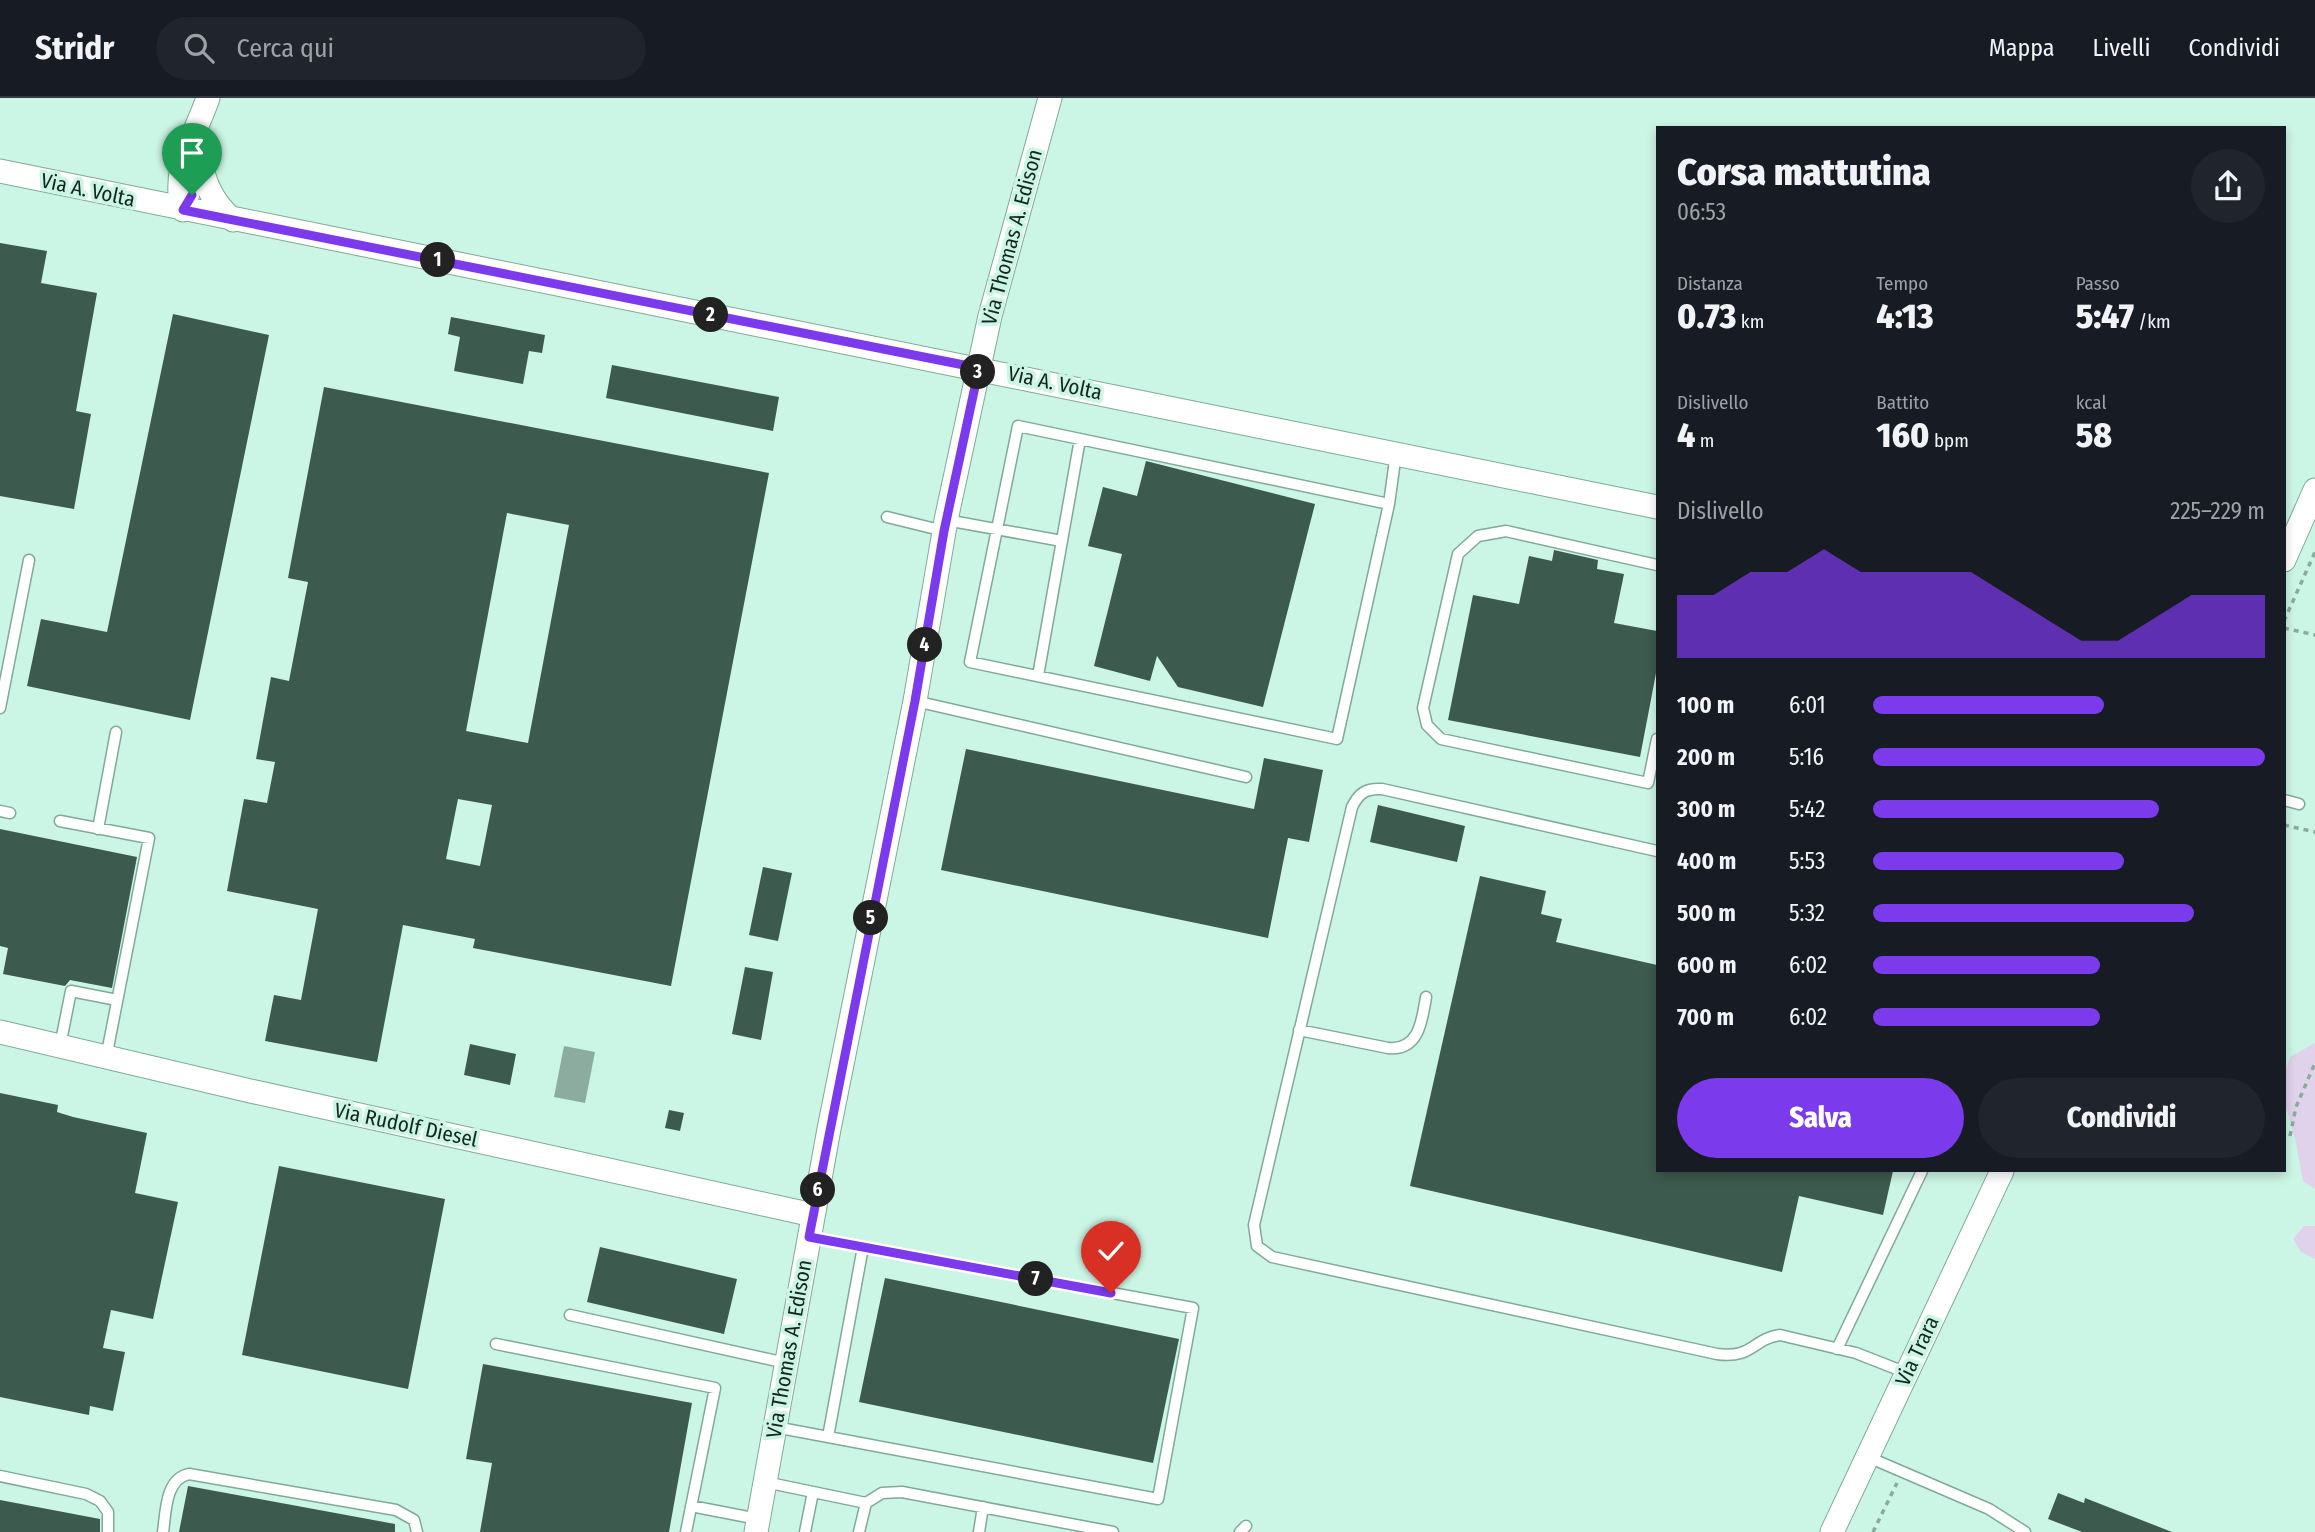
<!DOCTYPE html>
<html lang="it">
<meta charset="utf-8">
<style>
:root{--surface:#171b24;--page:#20242c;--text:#f1f3f6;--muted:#9ea1a6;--line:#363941;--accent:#7c3aed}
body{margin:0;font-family:"Fira Sans Condensed",sans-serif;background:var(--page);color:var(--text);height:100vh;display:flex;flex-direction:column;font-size:26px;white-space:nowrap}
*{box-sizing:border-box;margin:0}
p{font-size:23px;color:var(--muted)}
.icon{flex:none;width:38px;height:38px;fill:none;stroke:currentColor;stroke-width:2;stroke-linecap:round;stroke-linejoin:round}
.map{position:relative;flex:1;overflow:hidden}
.drawer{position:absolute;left:1656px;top:28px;width:630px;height:1046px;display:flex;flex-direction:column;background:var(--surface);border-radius:0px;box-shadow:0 4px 10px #0003}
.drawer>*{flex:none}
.pin{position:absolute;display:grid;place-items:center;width:60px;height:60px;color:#fff;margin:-72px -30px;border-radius:50% 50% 50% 0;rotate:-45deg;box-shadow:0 0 7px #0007}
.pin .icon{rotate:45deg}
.km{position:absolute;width:35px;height:35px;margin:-18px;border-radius:50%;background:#222;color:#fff;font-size:19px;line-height:35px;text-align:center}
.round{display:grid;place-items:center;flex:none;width:74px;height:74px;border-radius:37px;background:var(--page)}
.headline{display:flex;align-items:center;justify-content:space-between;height:119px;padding:0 21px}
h1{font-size:38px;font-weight:800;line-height:52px}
.stats{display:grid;grid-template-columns:repeat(3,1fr);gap:10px;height:119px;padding:7px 21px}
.stats div{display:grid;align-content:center}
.stats b{font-size:35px;font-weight:800}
.stats small{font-size:19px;font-weight:400}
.stats p{font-size:19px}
.chart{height:196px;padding:14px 21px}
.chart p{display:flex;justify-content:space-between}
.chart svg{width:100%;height:126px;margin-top:7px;fill:var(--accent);opacity:.7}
.button{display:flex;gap:14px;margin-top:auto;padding:14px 21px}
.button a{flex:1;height:80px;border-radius:42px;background:var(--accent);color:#fff;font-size:28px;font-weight:800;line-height:80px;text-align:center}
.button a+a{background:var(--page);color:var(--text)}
ul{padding:0 21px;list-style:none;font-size:23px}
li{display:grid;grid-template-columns:112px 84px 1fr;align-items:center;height:52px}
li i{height:18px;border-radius:9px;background:var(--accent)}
header{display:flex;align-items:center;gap:42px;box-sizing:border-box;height:98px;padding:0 35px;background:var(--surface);border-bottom:2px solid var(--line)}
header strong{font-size:33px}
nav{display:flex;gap:38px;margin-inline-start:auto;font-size:24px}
.search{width:490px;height:63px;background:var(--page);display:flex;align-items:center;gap:18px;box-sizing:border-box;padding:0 24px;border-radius:38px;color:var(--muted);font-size:26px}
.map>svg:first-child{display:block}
.green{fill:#e1d2eb}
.water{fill:#8cac9f}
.building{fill:#3d5a4f;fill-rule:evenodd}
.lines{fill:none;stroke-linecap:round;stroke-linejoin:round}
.service-casing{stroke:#81a999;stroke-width:13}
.minor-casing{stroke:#81a999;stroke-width:25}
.path{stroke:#8aab9e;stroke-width:3.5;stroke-dasharray:5 5;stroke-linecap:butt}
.service{stroke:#fff;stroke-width:10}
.minor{stroke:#fff;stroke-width:23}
.route-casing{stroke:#fff;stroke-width:14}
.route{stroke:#7c3aed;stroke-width:9}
.labels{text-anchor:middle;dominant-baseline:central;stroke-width:7;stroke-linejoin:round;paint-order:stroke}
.street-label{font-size:21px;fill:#15251f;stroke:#cbf5e4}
</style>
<header>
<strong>Stridr</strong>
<div class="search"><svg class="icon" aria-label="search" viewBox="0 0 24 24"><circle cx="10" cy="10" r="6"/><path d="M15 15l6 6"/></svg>Cerca qui</div>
<nav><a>Mappa</a><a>Livelli</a><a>Condividi</a></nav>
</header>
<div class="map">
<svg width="2315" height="1434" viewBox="0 0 2315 1434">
<rect width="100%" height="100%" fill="#cbf5e4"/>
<path class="green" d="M2315,945v146l-12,-8 -8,-43 -11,-38v-25l6,-18z
M2304,1128h11v33l-14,-7 -8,-13z"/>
<path class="water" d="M564,948l31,6 -10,51 -31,-6z"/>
<path class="building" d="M0,145l47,8 -6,32 56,10 -21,118 15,3 -17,95 -74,-13z
M173,216l96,21 -79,385 -163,-34 14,-67 66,13z
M451,219l94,18 -3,18 -13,-2 -6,33 -69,-13 6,-34 -12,-3z
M612,267l167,32 -6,34 -167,-33z
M324,289l445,86 -98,513 -198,-38 2,-9 -72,-14 -26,137 -112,-21 9,-46 27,5 17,-91 -91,-18 17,-92 23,4 8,-41 -19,-3 15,-82 18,4 19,-99 -20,-4zM507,415l62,12 -41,218 -62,-12zM458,701l34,6 -12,61 -34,-7z
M1146,363l169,43 -52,203 -85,-20 -21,-31 -7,25 -56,-15 28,-112 -34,-8 15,-59 34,9z
M1554,452l44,10 -1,9 27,5 -10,49 43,8v37l-17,89 -192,-37 25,-125 46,9 10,-48 23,5z
M966,651l288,60 10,-51 59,12 -14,72 -21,-4 -20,100 -327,-68z
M1378,707l87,21 -8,36 -87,-20z
M0,731l137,28 -25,131 -42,-8 -5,6 -62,-12 5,-26 -8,-2z
M763,769l29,6 -14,68 -29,-6z
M1480,778l66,15 -5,23 21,5 -6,23 101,23v206h236l-10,44 -84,-19 -17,76 -372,-86z
M745,869l28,5 -12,68 -29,-6z
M470,946l46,10 -6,31 -46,-10z
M0,995l58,12 -1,7 16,5 74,16 -12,60 43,9 -25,117 -42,-9 -8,38 22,4 -12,59 -23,-5 -1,9 -89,-18z
M669,1012l15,3 -4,18 -15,-3z
M279,1068l166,33 -37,190 -166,-34z
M600,1149l137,32 -13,55 -137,-32z
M885,1180l294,61 -26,124 -294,-61z
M483,1266l209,39 -23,129h-189l12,-69 -26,-4z
M188,1388l207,38v8h-216z
M2058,1395l26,10 1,-5 87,34h-90l-34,-13z
M0,1402l100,19v13h-100z"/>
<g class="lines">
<defs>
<path id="service" d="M1389,406l-371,-78 -48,236 367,77 52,-235 7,-51
M887,419l57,14
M946,422l116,21
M1657,467l-151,-34 -28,5 -20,18 -35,154 4,17 14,14 207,44 9,-44
M1038,578l42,-237
M915,603l331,76
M0,610l29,-148
M2284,702l15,4
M0,713l10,2
M60,723l89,17 -43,220
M98,731l18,-97
M1657,753l-275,-62c-16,-1 -23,4 -30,18l-98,418 3,21 15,11 445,97c36,5 35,-15 63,-19l76,18 51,20
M1299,932l89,18c31,3 34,-27 38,-51
M60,948l11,-55 46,9
M570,1217l216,48
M496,1246l219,44 -29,144
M1837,1251l85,-178
M775,1329l383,72 35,-191 -383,-71
M828,1339l35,-190
M1868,1359l121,52 36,23
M0,1378l86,18 14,7 8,11v20
M765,1384l101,21 16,-10 20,-1 211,40
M691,1408l67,13
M163,1434c3,-20 2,-53 26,-58l207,36 18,10 3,12
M805,1434l8,-40
M859,1434l7,-29
M979,1434l4,-25
M1240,1434l6,-6"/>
<path id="minor" d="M194,36c8,35 10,62 39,86
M0,73l1657,336
M183,112c-12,-41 12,-74 25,-112
M2284,462l31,-70
M0,934l255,60 558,123
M756,1434l73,-403 86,-428 31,-181 44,-204 60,-218
M1832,1434l170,-361"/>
</defs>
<use href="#service" class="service-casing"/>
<use href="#minor" class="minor-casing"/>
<path class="path" d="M2284,523l31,-69
M2284,530l31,7
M2284,727l31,7
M2290,1038l6,-29 19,-44
M1873,1434l24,-49"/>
<use href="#service" class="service"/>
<use href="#minor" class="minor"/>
</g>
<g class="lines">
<defs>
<path id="route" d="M192,97l-9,15 796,158 -35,163 -29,170 -106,536 302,56"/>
</defs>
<use href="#route" class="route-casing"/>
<use href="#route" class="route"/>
</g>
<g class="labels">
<g class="street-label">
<text transform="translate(88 92) rotate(12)">Via A. Volta</text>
<text transform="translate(1012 139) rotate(-75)">Via Thomas A. Edison</text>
<text transform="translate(1055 285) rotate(12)">Via A. Volta</text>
<text transform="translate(406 1027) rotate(12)">Via Rudolf Diesel</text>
<text transform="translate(789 1251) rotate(-80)">Via Thomas A. Edison</text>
<text transform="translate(1917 1253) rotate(-65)">Via Trara</text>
</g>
</g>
</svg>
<div class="pin" style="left:192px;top:97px;background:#1e9e55"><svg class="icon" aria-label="arrive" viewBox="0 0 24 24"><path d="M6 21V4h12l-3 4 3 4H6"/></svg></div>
<div class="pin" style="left:1111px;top:1195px;background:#d93025"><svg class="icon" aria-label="check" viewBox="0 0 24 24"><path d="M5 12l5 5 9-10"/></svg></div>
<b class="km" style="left:438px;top:162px">1</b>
<b class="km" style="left:711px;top:217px">2</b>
<b class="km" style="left:978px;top:274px">3</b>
<b class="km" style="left:925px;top:547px">4</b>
<b class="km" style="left:871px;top:820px">5</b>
<b class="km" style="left:818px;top:1092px">6</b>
<b class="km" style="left:1036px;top:1181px">7</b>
<section class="drawer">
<div class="headline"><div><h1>Corsa mattutina</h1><p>06:53</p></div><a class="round"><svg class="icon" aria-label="share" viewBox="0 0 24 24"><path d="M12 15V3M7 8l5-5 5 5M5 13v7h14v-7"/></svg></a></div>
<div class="stats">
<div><p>Distanza</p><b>0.73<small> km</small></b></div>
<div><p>Tempo</p><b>4:13</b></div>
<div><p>Passo</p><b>5:47<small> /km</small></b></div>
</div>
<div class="stats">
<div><p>Dislivello</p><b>4<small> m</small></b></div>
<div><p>Battito</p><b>160<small> bpm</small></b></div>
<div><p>kcal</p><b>58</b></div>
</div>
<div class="chart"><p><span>Dislivello</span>225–229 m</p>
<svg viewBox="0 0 160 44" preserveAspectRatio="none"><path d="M0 44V22L10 22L20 14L30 14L40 6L50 14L60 14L70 14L80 14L90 22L100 30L110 38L120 38L130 30L140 22L150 22L160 22V44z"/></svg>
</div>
<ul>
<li><b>100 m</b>6:01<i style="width:59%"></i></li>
<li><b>200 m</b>5:16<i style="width:100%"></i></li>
<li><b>300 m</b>5:42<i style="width:73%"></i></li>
<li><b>400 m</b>5:53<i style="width:64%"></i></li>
<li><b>500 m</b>5:32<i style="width:82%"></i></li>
<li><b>600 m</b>6:02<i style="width:58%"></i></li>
<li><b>700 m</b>6:02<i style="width:58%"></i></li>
</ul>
<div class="button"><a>Salva</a><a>Condividi</a></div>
</section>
</div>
